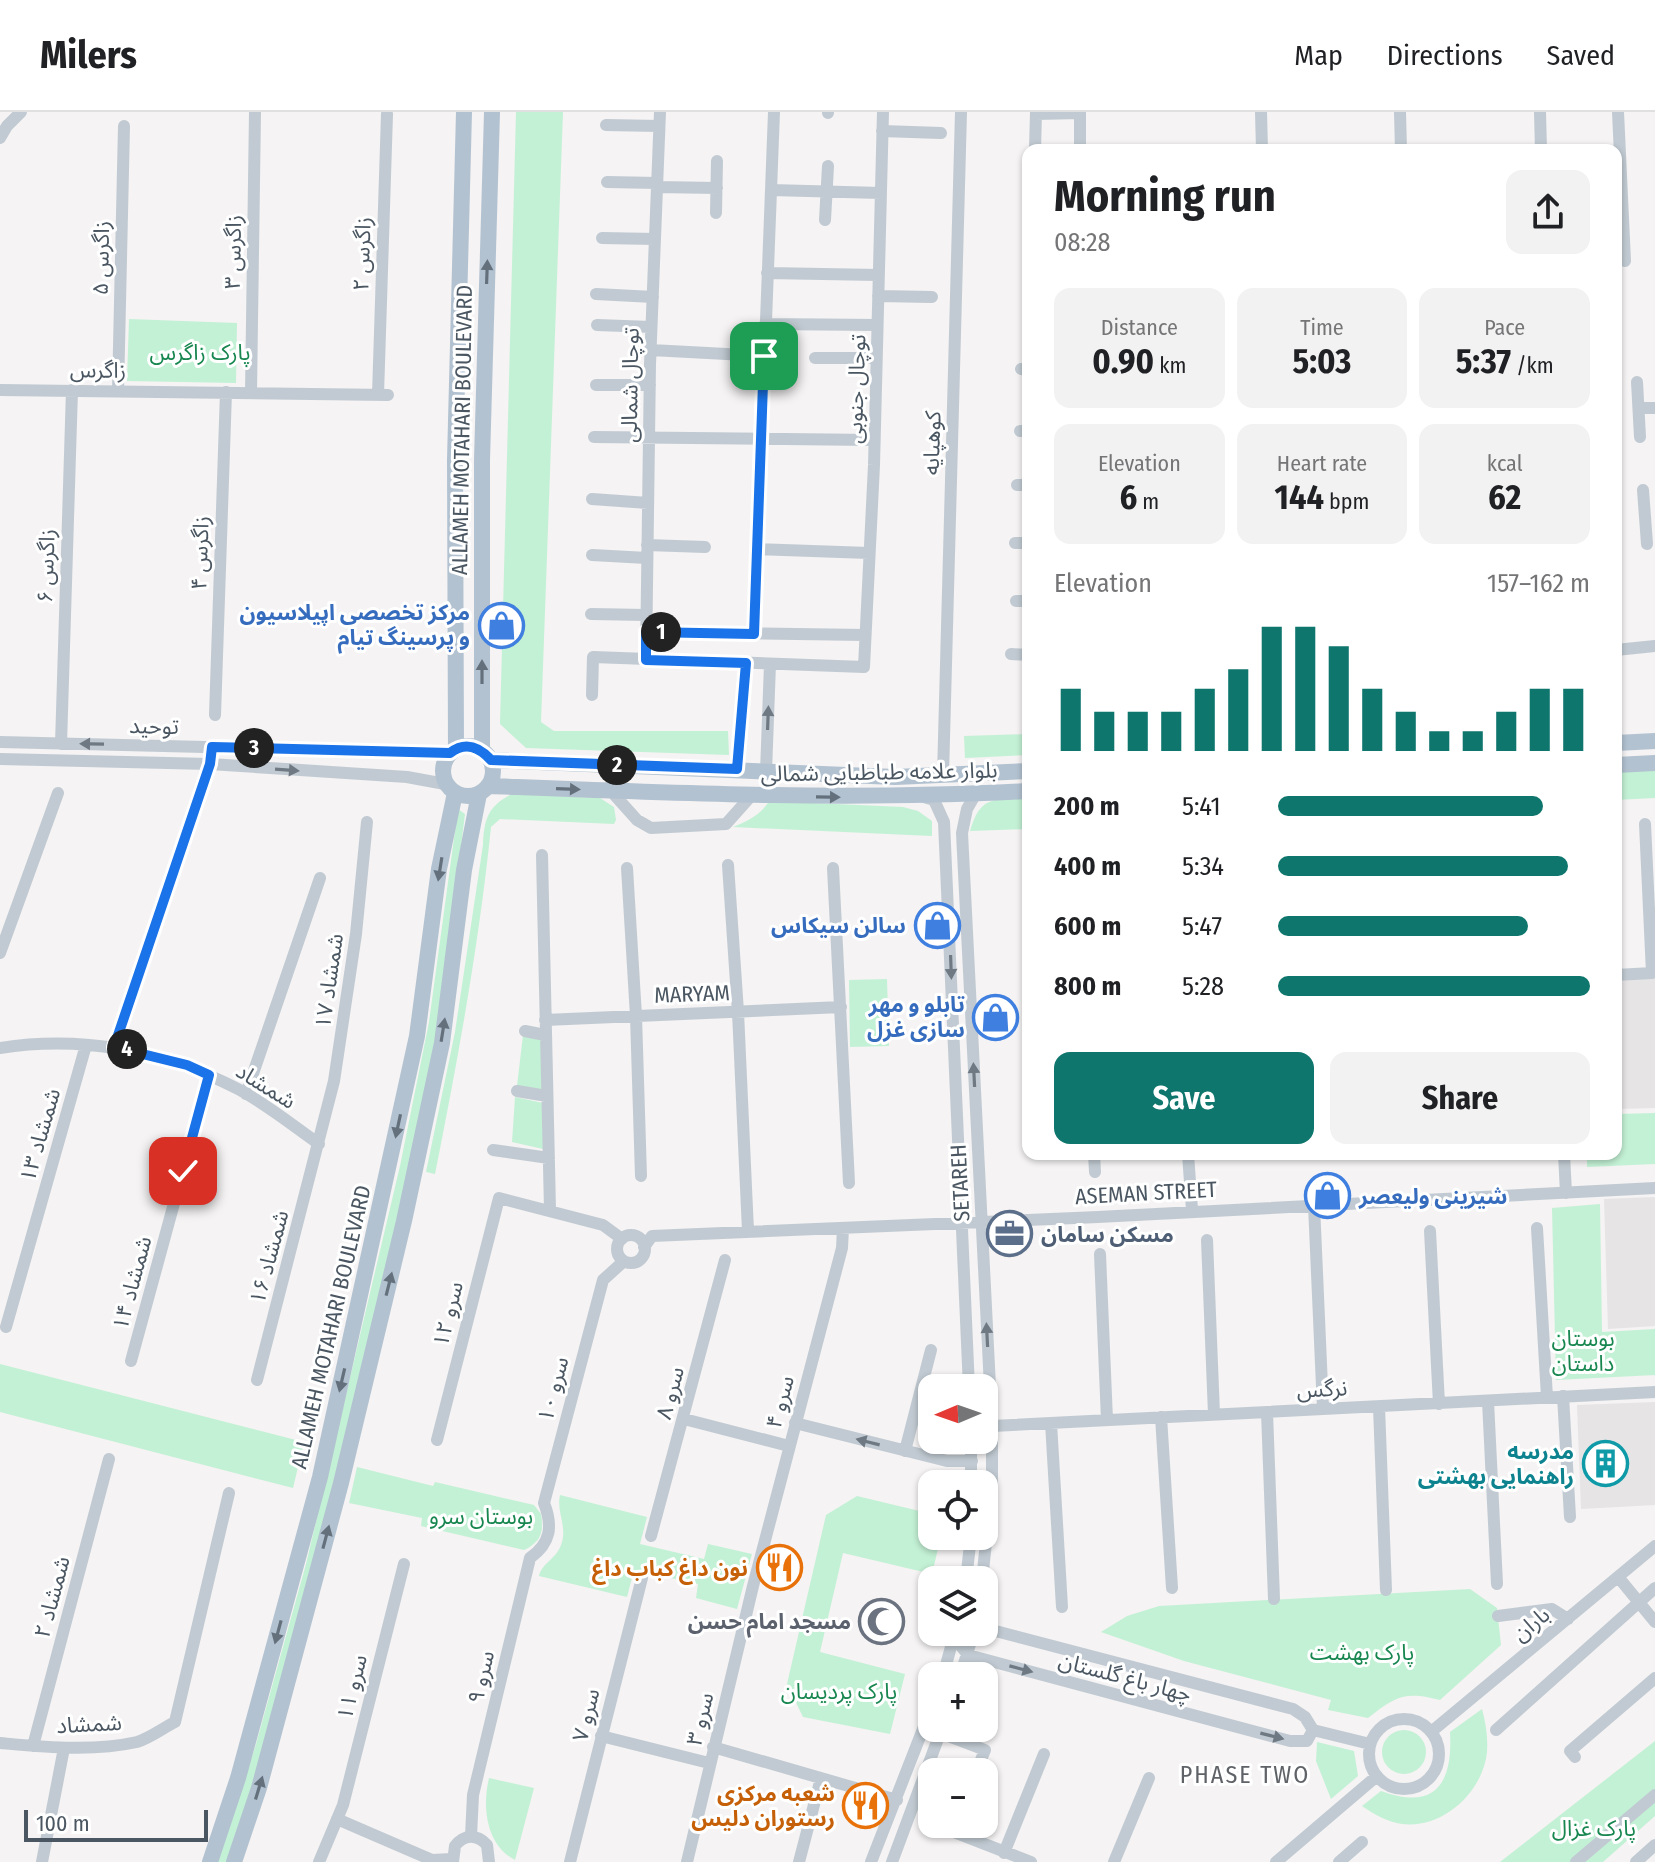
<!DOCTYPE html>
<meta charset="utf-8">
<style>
:root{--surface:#fff;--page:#f2f2f2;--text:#202124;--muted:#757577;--line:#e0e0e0;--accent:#0f766e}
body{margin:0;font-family:"Fira Sans Condensed","Noto Sans Arabic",sans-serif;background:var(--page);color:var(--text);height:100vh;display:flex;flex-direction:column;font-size:30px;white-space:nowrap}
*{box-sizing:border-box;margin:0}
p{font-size:26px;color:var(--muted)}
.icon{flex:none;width:44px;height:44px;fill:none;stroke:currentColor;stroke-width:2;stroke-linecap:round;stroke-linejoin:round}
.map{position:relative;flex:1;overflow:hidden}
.drawer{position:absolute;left:1022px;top:32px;width:600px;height:1016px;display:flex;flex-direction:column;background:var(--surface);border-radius:16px;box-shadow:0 2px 6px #0004}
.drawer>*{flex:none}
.needle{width:52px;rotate:268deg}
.controls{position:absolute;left:918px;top:1262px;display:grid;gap:16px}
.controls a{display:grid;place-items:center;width:80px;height:80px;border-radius:16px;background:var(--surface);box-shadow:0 2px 6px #0004;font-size:40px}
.scale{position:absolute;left:24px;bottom:20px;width:184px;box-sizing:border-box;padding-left:8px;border:4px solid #4a5661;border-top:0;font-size:22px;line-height:28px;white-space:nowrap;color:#4a5661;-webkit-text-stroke:6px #fff;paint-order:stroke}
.pin{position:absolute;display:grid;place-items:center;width:68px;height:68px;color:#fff;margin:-34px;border-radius:16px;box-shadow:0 4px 12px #0006}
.km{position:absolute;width:40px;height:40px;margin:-20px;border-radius:50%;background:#222;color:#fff;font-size:22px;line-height:40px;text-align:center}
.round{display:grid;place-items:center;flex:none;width:84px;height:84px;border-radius:16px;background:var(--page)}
.head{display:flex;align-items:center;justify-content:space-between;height:136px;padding:0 32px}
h1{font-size:44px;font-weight:700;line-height:60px}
.metrics{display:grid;grid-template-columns:repeat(3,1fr);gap:12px;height:136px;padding:8px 32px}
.metrics div{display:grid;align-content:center;border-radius:16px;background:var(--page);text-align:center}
.metrics b{font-size:34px;font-weight:700}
.metrics small{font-size:22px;font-weight:400}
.metrics p{font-size:22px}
.chart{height:224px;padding:16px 32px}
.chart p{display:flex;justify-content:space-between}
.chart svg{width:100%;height:144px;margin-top:8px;stroke:var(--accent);stroke-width:6}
.cta{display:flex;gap:16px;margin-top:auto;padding:16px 32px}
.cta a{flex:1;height:92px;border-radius:16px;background:var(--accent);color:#fff;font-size:32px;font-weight:700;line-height:92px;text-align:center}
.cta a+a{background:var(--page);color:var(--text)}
ul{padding:0 32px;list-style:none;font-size:26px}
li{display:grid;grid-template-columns:128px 96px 1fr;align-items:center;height:60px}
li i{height:20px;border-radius:10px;background:var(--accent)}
header{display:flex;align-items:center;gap:48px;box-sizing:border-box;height:112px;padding:0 40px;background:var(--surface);border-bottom:2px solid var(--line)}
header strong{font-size:38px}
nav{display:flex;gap:44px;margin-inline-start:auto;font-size:28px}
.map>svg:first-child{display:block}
.education{fill:#e6e4e5}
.green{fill:#c3f1d5}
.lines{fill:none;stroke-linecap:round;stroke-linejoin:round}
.minor{stroke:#c1cad2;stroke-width:12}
.major{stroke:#b3c2d1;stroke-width:16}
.oneway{fill:#64717d}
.oneway2{fill:#6e7983}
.route-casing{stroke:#fff;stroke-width:16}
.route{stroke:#1a73e8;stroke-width:10}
.labels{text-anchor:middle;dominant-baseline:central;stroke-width:6;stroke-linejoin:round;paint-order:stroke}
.street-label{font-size:22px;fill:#4a5661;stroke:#fff}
.park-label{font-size:22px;fill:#17864f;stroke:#fff}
.shop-label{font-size:22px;font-weight:bold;fill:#366cbe;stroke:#fff;text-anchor:end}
.service-label{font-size:22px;font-weight:bold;fill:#4e5e75;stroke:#fff;text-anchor:start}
.culture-label{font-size:22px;font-weight:bold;fill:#0d838f;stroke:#fff;text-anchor:end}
.food-label{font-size:22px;font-weight:bold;fill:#c56008;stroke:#fff;text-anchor:end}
.worship-label{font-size:22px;font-weight:bold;fill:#5b616d;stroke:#fff;text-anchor:end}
.neighbourhood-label{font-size:24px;letter-spacing:2px;fill:#5f6368;stroke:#fff}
</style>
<header>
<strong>Milers</strong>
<nav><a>Map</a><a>Directions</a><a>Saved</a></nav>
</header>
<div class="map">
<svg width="1655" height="1750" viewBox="0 0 1655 1750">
<rect width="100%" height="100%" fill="#f5f3f3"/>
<path class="education" d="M1655,866v130l-39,1v-128z
M1655,1085v129l-47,3 -4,-130z
M1655,1290v103l-74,4 -4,-104z"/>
<path class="green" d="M516,0h47l-22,610 13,9h174l1,24 -203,-7 -26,-24z
M129,207l108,4 -1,60 -109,-2z
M1028,622v21l-63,3 -1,-22z
M1655,656v30l-39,2v-31z
M512,682l88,4 14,9 2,13 -2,4 -114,-5 -9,8c-12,117 -33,232 -56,347l-9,-2 29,-140 28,-187c1,-26 5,-39 29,-51z
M1028,686v31l-58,2c11,-37 24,-31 58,-33z
M769,689l134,6 15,4 14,10v15l-199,-9c14,-5 29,-13 36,-26z
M458,697l7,5 -29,234 -63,281 -114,442 -31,91h-10l38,-118 50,-180 94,-398 29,-144z
M887,867l2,67 -39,1 -1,-67z
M523,923l19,5 1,51 -26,-5z
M515,985l28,6v46l-31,-7z
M1655,1001v51l-68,3v-13h29v-40z
M1600,1092l2,128 53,-3v46l-99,5 -4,-172z
M0,1252l304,78 -11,46 -293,-76z
M357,1355l76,19 2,-4 99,23 7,9c3,18 0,28 -17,36l-103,-24 1,-8 -73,-15z
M560,1383l87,22 -7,27 64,15 4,-15 44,10 -15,55 -41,-11 2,-14 -64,-14 -7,27 -88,-21c3,-13 17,-17 22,-31 7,-18 -5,-33 -1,-50z
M857,1384l75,18v22h9l-9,38 -89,-21 -23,99 85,22 -15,60 -87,-17 -16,-33 39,-169z
M1470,1477l27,19 4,37 -61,55c-35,-9 -44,-4 -72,18l-40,-8 3,-10 -147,-39 -83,-29 26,-16 32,-10z
M1482,1597c4,15 6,28 5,43 -4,40 -44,77 -85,72 -15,-2 -28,-10 -40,-18l19,-15c54,20 72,-7 69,-59z
M1382 1640a22 22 0 1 1 44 0a22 22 0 1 1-44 0Z
M1655,1629v75l-52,46h-103z
M1317,1630l37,9 4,25 -27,23 -15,-38z
M489,1666l45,10 -19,72c-29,-15 -33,-53 -26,-82z"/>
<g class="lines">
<path class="minor" d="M1261,0l1,38
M1400,0l1,38
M1540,0l1,38
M1618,0l7,149
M828,1v-1
M1036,2l44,-1
M606,13l53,1
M882,19l59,2
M0,26l7,-12 14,-14
M1035,38l1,-38
M1080,38v-38
M607,70l50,1
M657,75l60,1
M771,78l110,3
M716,101l1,-52
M825,108l3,-54
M602,126l53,1
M767,161l111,2
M596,182l57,3
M878,184l54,1
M765,212l112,1
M597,213l54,2
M651,238l113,6
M815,246h61
M1021,257l7,1
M1637,270l3,55
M596,273h54
M0,278l388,5
M118,279l6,-265
M251,280l4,-280
M378,283l9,-281
M1639,296h16
M1020,319h8
M594,325l280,3
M1017,373h11
M1643,378l4,54
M592,387l56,4
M1015,431h13
M647,433l58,2
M757,437l112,4
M592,443l55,3
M1016,489h12
M591,502l55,1
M646,520l219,3
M754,522l20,-522
M1616,538l39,-4
M1011,542l17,1
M646,548l4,-296 10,-252
M592,583l1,-38 271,10 10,-202 9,-353
M215,603l11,-323
M0,630l450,11
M61,632l11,-354
M0,647l210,5 197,13 38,7
M737,657l9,-106
M766,660l4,-108
M943,663l18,-663
M611,679l26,29 14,8 75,-4 25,-28
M924,685l10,3 10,22 25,566
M542,743l8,355
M728,753l10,147 10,219
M627,756l9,148 5,160
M833,756l16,315
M0,841l58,-160
M1616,863l36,-2 -7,-149
M545,908l296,-13
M525,919l20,4
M114,935l96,-289
M0,936c82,-13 164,3 238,41 28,15 54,36 81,55
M517,979l30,5
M246,982l74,-216
M493,1038l56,8
M1094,1042l1,18
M1188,1042l4,56
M1564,1042l2,39
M1314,1093l9,204
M1537,1116l10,169
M1430,1119l9,173
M617 1137a14 14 0 1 1 28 0a14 14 0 1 1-28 0Z
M1207,1128l7,174
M644,1135l8,-11 446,-19 557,-29
M1100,1142l7,166
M6,1215l80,-282
M131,1249l78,-286
M257,1268l77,-299 22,-147 11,-112
M1563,1284l7,121
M1488,1289l9,183
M1379,1295l7,183
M1267,1300l7,187
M1161,1305l11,171
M684,1307l105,27
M795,1311l152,38h25
M1051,1311l11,184
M992,1314l663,-34
M437,1328l62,-242 104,27 19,14
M971,1328v44
M905,1339l26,-101
M651,1424l74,-276
M1619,1466l36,44
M966,1468l5,-44
M982,1468l10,-93v-61l-30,-593 5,-24 8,-14 8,-1
M1498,1504l54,-7 16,10
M984,1516l309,81 12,8 8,13
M964,1520l-10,5 14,18 322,86h17l6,-11 57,14
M943,1564l12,-44
M960,1564l14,-44
M1369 1642a35 35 0 1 1 70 0a35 35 0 1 1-70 0Z
M1496,1618l159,-142
M1431,1620l224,-186
M940,1621l45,17 -9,22
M601,1624l108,27
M0,1631c45,4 92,9 137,-1 13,-4 26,-14 38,-20l54,-229
M33,1634l76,-287
M713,1635l184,53
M1575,1645l-5,-6 85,-73
M337,1707l95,41 20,-1
M933,1712l98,38
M471,1724l2,-41 57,-237c21,-15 23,-32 14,-55l59,-223 21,-19
M1004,1741l40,-99
M42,1750l22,-114
M319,1750l24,-57 61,-241
M453,1750l2,-16c9,-12 22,-12 32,-1l2,17
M570,1750l72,-284
M687,1750l66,-276 89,-338 1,-20
M799,1750l22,-84
M871,1750l61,-156
M892,1750l50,-134
M1114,1750l35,-84
M1276,1750l101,-86
M1339,1750l23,-20
M1576,1750l79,-67
M1636,1750l19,-17"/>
<path class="major" d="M1616,631l39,-2
M443 659a25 25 0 1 1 50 0a25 25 0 1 1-50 0Z
M456,637l-1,-289 9,-348
M482,638v-290l10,-348
M491,648l404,17 133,-6
M1616,653l39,-2
M490,674c179,7 359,15 538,5
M210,1750l28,-84 82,-301 97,-441 22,-167 16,-76
M234,1750l25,-74 82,-305 63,-262 38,-178 22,-173 15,-76"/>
</g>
<defs><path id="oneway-solid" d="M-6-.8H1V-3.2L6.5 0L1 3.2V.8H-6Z" transform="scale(2)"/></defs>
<g class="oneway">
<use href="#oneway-solid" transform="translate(487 160) rotate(-88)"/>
<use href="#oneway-solid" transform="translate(482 560) rotate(-90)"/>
<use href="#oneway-solid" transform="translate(568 677) rotate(2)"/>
<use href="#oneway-solid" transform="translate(828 685) rotate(1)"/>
<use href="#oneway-solid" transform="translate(440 757) rotate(99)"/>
<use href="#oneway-solid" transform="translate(443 918) rotate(-81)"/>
<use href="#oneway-solid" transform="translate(398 1014) rotate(102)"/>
<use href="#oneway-solid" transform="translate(389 1172) rotate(-76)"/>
<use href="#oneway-solid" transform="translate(342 1268) rotate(103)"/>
<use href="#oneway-solid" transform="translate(326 1425) rotate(-75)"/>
<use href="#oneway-solid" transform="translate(278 1520) rotate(105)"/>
<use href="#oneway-solid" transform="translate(259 1676) rotate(-73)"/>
</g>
<g class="oneway2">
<use href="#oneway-solid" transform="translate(768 606) rotate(-88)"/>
<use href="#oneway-solid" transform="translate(92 632) rotate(-179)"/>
<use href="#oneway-solid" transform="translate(287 658) rotate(4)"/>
<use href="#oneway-solid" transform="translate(951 855) rotate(88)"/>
<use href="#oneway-solid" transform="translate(974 963) rotate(-93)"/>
<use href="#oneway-solid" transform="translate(987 1223) rotate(-93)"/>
<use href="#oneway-solid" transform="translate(868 1330) rotate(-166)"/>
<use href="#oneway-solid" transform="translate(1021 1557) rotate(15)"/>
<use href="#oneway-solid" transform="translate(1272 1624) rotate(14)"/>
</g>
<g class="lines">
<defs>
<path id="route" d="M183,1059l26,-96 -22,-10 -73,-18 96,-283 2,-17 238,6c16,-12 29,-6 41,7l246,9 9,-106 -100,-3v-28l108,2 10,-278"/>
</defs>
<use href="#route" class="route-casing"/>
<use href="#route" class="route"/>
</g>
<defs>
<symbol id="shop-ring" viewBox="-11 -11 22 22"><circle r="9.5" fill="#fff" stroke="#3f7fe0" stroke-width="1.5"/><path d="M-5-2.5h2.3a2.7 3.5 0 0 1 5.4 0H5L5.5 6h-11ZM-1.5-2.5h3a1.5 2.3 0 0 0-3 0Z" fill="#3f7fe0"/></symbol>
<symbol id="office-ring" viewBox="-11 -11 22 22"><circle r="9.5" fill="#fff" stroke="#5c6f8a" stroke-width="1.5"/><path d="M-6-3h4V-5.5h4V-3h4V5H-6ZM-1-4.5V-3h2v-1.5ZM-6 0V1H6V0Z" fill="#5c6f8a"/></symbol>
<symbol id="building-ring" viewBox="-11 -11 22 22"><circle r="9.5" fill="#fff" stroke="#0f9aa8" stroke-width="1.5"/><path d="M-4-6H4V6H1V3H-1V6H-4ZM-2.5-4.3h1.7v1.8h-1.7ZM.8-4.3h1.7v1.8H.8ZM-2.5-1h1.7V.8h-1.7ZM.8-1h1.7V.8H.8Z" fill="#0f9aa8"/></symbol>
<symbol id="restaurant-ring" viewBox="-11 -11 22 22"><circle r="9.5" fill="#fff" stroke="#e8710a" stroke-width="1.5"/><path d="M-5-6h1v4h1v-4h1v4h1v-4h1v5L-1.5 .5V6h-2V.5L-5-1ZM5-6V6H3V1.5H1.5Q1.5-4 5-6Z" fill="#e8710a"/></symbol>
<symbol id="mosque-ring" viewBox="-11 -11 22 22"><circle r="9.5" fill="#fff" stroke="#6b7280" stroke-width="1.5"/><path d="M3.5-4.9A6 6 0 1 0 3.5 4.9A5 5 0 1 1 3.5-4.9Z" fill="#6b7280"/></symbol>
</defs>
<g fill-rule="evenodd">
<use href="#shop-ring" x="476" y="488" width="51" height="51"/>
<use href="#shop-ring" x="912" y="788" width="51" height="51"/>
<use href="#shop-ring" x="970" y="880" width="51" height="51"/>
<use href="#shop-ring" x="1302" y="1058" width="51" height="51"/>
<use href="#office-ring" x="984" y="1096" width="51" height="51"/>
<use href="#building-ring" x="1580" y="1326" width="51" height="51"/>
<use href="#restaurant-ring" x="754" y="1430" width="51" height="51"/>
<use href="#mosque-ring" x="856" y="1484" width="51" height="51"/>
<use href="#restaurant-ring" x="840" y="1668" width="51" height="51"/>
</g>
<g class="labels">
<g class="street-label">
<text transform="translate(233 140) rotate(-89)">زاگرس ۳</text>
<text transform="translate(362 142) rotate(-88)">زاگرس ۲</text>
<text transform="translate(101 146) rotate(-89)">زاگرس ۵</text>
<text transform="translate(98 258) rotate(1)">زاگرس</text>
<text transform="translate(630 273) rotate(-89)">توچال شمالی</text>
<text transform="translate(856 277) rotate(-88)">توچال جنوبی</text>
<text transform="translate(462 318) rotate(-89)">ALLAMEH MOTAHARI BOULEVARD</text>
<text transform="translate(932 331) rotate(-88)">کوهپایه</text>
<text transform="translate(200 441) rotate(-88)">زاگرس ۴</text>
<text transform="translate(46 454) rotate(-88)">زاگرس ۶</text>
<text transform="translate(154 614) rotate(1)">توحید</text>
<text transform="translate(879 660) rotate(-1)">بلوار علامه طباطبایی شمالی</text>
<text transform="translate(329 869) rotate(-82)">شمشاد ۱۷</text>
<text transform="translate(692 882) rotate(-2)">MARYAM</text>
<text transform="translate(266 974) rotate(32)">شمشاد</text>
<text transform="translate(40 1023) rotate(-74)">شمشاد ۱۳</text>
<text transform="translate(960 1071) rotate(-93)">SETAREH</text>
<text transform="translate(1146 1081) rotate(-3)">ASEMAN STREET</text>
<text transform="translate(269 1145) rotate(-75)">شمشاد ۱۶</text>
<text transform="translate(132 1171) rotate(-75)">شمشاد ۱۴</text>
<text transform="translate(448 1202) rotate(-76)">سرو ۱۲</text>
<text transform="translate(331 1215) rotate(-77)">ALLAMEH MOTAHARI BOULEVARD</text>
<text transform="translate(553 1277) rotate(-75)">سرو ۱۰</text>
<text transform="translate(1322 1277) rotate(-3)">نرگس</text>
<text transform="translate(670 1281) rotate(-75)">سرو ۸</text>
<text transform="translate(780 1290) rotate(-75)">سرو ۴</text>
<text transform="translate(52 1485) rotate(-75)">شمشاد ۲</text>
<text transform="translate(1531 1512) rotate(-39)">باران</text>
<text transform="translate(481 1565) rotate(-77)">سرو ۹</text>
<text transform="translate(1125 1565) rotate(15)">چهار باغ گلستان</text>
<text transform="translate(352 1575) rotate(-76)">سرو ۱۱</text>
<text transform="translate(586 1603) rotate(-76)">سرو ۷</text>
<text transform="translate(700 1607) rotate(-76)">سرو ۳</text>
<text transform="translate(89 1612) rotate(-3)">شمشاد</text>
</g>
<g class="park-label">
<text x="200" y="240">پارک زاگرس</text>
<text x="1583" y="1226">بوستان<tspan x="1583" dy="25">داستان</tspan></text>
<text x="481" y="1404">بوستان سرو</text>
<text x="1362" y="1540">پارک بهشت</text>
<text x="839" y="1579">پارک پردیسان</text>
<text x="1594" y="1716">پارک غزال</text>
</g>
<g class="shop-label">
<text x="470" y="500">مرکز تخصصی اپیلاسیون<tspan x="470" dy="25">و پرسینگ تیام</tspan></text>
<text x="906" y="813">سالن سیکاس</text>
<text x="965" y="892">تابلو و مهر<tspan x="965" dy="25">سازی غزل</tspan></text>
<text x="1359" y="1084" text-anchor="start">شیرینی ولیعصر</text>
</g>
<g class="service-label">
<text x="1041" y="1122">مسکن سامان</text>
</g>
<g class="culture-label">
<text x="1574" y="1339">مدرسه<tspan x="1574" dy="25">راهنمایی بهشتی</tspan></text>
</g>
<g class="food-label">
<text x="748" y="1456">نون داغ کباب داغ</text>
<text x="835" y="1681">شعبه مرکزی<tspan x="835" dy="25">رستوران دلیس</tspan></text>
</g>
<g class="worship-label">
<text x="851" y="1509">مسجد امام حسن</text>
</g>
<g class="neighbourhood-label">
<text x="1245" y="1663">PHASE TWO</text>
</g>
</g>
</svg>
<div class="controls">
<a><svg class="needle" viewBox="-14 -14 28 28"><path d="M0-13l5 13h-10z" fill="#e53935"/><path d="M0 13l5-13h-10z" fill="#757577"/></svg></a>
<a><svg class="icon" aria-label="locate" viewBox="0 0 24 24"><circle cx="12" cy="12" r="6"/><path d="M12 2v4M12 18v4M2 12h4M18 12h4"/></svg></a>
<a><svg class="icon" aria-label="layers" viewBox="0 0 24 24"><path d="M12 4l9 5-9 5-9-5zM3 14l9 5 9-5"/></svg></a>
<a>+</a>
<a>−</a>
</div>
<div class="scale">100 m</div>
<div class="pin" style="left:764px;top:244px;background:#1e9e55"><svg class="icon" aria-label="arrive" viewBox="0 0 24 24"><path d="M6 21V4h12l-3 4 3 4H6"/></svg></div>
<div class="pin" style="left:183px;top:1059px;background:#d93025"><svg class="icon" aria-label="check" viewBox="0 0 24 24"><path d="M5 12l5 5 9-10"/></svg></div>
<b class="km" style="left:661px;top:520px">1</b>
<b class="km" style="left:617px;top:653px">2</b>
<b class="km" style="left:254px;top:636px">3</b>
<b class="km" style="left:127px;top:937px">4</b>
<section class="drawer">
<div class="head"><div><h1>Morning run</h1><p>08:28</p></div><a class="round"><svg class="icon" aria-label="share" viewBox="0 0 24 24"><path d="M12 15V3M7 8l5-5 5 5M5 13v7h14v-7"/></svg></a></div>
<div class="metrics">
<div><p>Distance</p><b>0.90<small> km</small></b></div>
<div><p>Time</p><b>5:03</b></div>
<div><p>Pace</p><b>5:37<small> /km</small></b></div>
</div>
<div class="metrics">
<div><p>Elevation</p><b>6<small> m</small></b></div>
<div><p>Heart rate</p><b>144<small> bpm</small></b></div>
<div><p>kcal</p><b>62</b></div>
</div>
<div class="chart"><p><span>Elevation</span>157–162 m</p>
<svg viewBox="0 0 160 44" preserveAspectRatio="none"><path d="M5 44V25M15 44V32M25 44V32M35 44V32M45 44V25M55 44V19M65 44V6M75 44V6M85 44V12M95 44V25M105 44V32M115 44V38M125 44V38M135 44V32M145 44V25M155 44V25"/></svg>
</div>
<ul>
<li><b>200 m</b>5:41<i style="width:85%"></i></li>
<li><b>400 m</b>5:34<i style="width:93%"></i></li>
<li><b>600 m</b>5:47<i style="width:80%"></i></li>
<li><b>800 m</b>5:28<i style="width:100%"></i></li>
</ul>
<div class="cta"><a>Save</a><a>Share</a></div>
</section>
</div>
